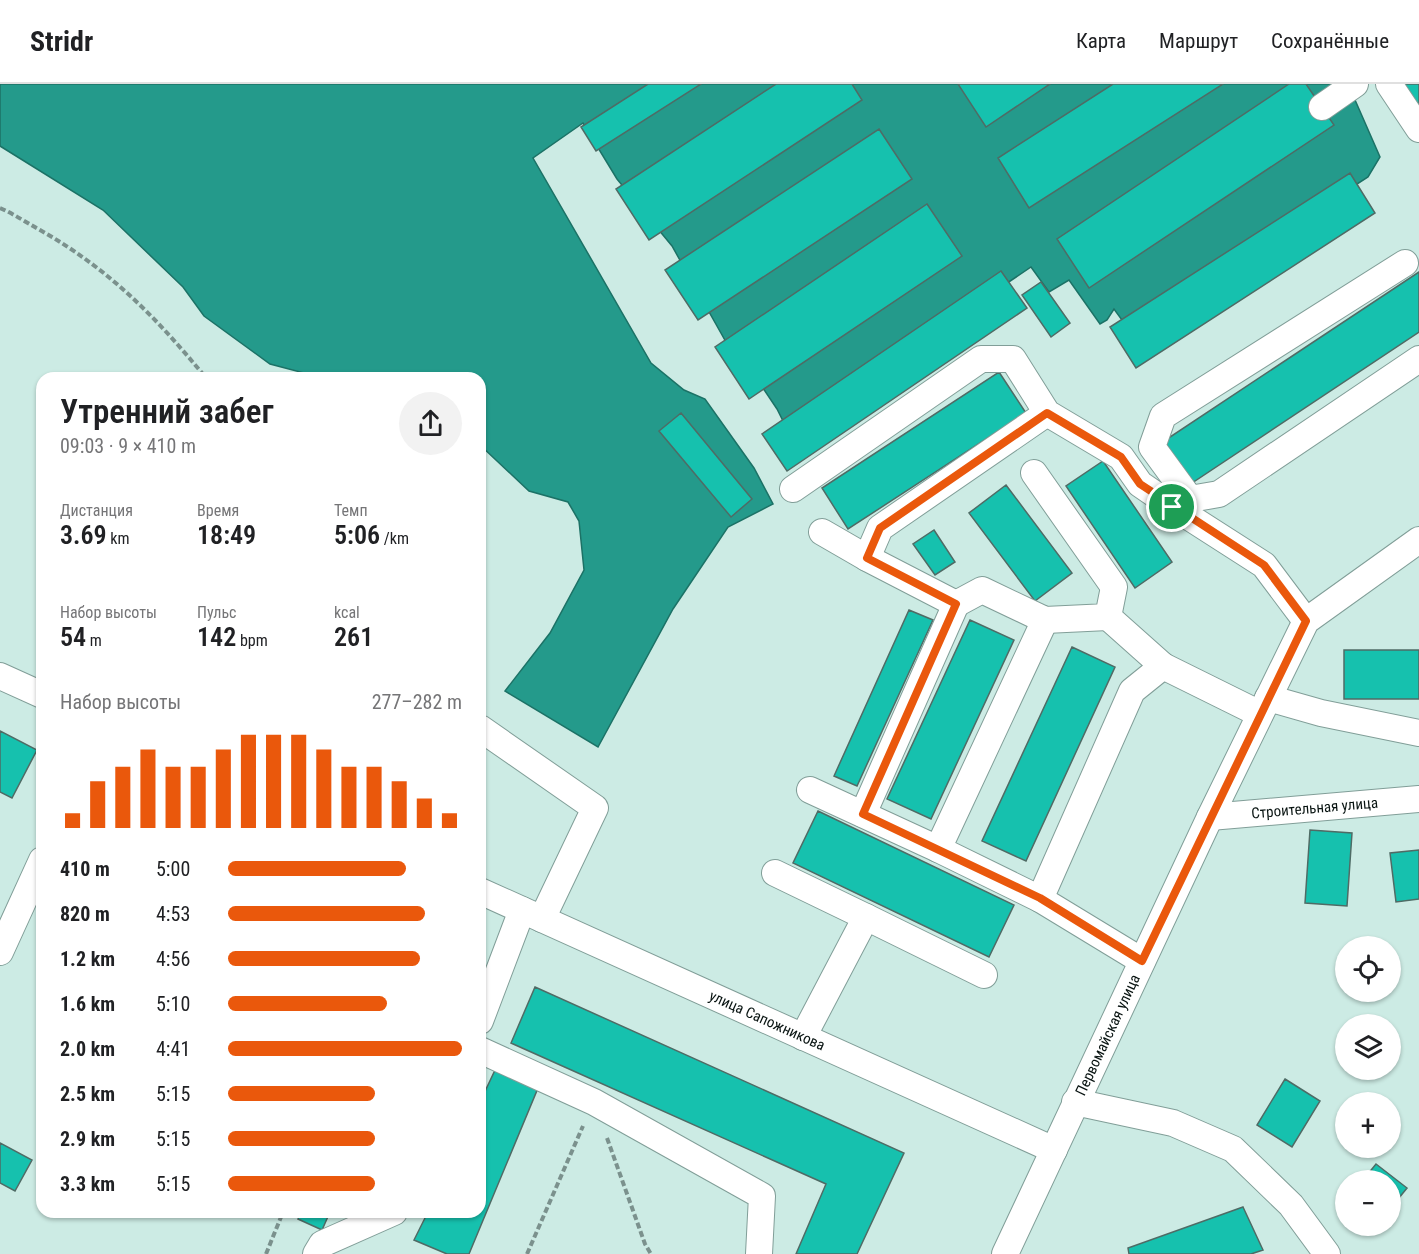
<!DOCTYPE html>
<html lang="ru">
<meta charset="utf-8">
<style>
:root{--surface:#fff;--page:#f2f2f2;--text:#202124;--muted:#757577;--line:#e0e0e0;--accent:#ea580c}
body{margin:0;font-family:"Roboto Condensed",sans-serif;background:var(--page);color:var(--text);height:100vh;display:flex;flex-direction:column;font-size:22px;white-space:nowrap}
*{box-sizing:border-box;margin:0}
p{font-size:20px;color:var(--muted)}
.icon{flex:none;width:33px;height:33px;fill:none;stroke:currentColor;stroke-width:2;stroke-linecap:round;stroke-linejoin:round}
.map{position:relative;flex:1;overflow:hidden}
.details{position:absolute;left:36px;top:288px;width:450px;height:846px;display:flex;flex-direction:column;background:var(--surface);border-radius:18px;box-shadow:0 2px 4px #0004}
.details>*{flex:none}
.fabs{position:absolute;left:1335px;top:852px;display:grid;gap:12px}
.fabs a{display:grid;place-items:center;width:66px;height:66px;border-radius:50%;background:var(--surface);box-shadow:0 2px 4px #0004;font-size:30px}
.pin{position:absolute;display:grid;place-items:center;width:51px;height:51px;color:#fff;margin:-26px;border:3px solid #fff;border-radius:50%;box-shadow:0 2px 6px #0007}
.round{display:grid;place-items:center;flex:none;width:63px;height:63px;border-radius:32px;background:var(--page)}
.head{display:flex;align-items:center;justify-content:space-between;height:102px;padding:0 24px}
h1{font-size:33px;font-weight:600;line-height:45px}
.figures{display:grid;grid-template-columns:repeat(3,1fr);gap:9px;height:102px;padding:6px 24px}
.figures div{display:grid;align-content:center}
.figures b{font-size:26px;font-weight:600}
.figures small{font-size:16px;font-weight:400}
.figures p{font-size:16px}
.chart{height:168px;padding:12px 24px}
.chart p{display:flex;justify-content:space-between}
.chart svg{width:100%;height:108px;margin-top:6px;stroke:var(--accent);stroke-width:6}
ul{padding:0 24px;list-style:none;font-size:20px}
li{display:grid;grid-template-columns:96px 72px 1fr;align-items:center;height:45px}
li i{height:15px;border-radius:8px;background:var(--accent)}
header{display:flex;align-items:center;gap:36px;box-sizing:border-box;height:84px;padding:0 30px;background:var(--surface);border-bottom:2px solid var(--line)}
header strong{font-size:28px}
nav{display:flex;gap:33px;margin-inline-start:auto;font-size:21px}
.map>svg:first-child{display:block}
.water{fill:#249a8b;stroke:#1c7266;stroke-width:1.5}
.building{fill:#16c1ae;stroke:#4f6b65;stroke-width:1.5}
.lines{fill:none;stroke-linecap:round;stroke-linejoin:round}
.minor-casing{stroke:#819e98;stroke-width:28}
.path{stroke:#7b918d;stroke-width:4;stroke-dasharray:6 3;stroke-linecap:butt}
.minor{stroke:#fff;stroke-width:26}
.route-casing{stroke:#fff;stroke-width:12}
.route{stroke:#ea580c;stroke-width:8}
.labels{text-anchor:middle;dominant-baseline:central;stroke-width:5;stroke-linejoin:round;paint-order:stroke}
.street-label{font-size:15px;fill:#081311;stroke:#fff}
</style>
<header>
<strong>Stridr</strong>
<nav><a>Карта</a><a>Маршрут</a><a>Сохранённые</a></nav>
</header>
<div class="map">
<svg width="1419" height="1170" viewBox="0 0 1419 1170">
<rect width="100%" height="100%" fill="#ccebe4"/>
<path class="water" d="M0,0h1348l32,73 -12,20 -238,154 -16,-22 -7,11 -7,4 -31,-44 -20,12 -18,-25 -243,164 -11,-22 -41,-61 -10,-6 -54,-96 -55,-67 -34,-56 -50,35 118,205 33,27 21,9 49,69 19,36 -45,23 -55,82 -75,138 -93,-56 45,-58 34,-63 -5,-49 -11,-19 -39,-11 -49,-46v-67h-171l-1,-4 -38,-10 -66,-48 -21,-29 -80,-77 -103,-64z"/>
<path class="building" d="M648,0h53l-105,67 -15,-24z
M776,0h76l10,16 -213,140 -33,-51z
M958,0h92l-64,43z
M1113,0h110l-194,124 -31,-50z
M1289,0h17l28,41 -245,163 -32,-49z
M1404,0h15v22z
M879,45l33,50 -214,141 -33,-50z
M1350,89l25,40 -239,155 -26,-41z
M927,120l35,52 -213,143 -34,-52z
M1001,187l26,37 -240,163 -25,-37z
M1419,188v60l-227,151 -28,-42z
M1041,198l29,41 -19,14 -29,-42z
M999,288l27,41 -178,116 -26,-41z
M681,329l71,86 -21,18 -72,-86z
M1103,377l69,101 -37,26 -69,-102z
M1006,401l66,88 -37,28 -66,-88z
M934,446l21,32 -20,13 -22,-31z
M909,526l24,10 -76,166 -23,-10z
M970,536l44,20 -83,179 -44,-20z
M1072,563l43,20 -89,194 -44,-20z
M1344,566h75v49h-75z
M0,647l37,19 -25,48 -12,-6z
M818,727l196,94 -25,52 -196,-94z
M1310,746l42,3 -5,73 -42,-3z
M1419,766v49l-23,3 -6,-49z
M535,903l369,166 -47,101h-61l30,-70 -315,-141z
M496,984l42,20 -69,166h-22l-33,-14 14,-28h52v-110z
M1285,995l35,22 -28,46 -35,-22z
M0,1059l32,17 -17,31 -15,-8z
M1376,1080l31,24 -17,21v-29h-27z
M1243,1123l20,43 -12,4h-122l-1,-6z
M301,1128h29l-8,18 -24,-11z"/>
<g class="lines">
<defs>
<g id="minor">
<path d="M1389,0l30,45"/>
<path d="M1322,23l33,-23"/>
<path d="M1405,179l-242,153 -11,31 38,52 29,-5 200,-135"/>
<path d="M793,405l188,-130h32l34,54 74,44 19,27 32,22"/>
<path d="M1186,416l-14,6 92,59 42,56"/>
<path d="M822,448l45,26 13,-30 167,-115"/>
<path d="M867,474l89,46 26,-14 63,30 63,-3 6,-30 -80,-114"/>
<path d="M1108,533l55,49 97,48"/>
<path d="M0,592l42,19"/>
<path d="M1268,614l53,15 98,20"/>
<path d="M480,644l115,80 -53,111"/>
<path d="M810,706l128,59"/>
<path d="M863,730l93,-210"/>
<path id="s1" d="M1210,733l209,-18"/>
<path d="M775,789l91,44 -63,120"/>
<path id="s2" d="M480,807l574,259"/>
<path d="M1040,815l-102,-50 107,-229"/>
<path d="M866,833l118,58"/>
<path d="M0,868l42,-92"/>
<path d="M1142,877l-102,-62 92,-208 31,-25"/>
<path d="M480,937l42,-111"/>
<path d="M480,966l114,52 168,94 -3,58"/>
<path d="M1075,1018l98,21 60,26 58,56 36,49"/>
<path d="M316,1170l6,-10 72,-32"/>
<path id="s3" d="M1005,1170l205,-437 96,-196 113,-81"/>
</g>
</defs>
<use href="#minor" class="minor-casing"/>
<path class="path" d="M0,124c14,6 27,15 40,22 69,39 116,87 166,148
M607,1054l38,106 6,10
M266,1170l17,-42
M527,1170l56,-128"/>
<use href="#minor" class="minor"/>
</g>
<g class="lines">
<defs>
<path id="route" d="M1047,329l74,44 19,27 124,81 42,56 -164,340 -102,-63 -177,-84 93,-210 -89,-46 13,-30z"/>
</defs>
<use href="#route" class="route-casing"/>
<use href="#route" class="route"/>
</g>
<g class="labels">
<g class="street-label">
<text stroke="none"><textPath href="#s1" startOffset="105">Строительная улица</textPath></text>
<text stroke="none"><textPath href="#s2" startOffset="315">улица Сапожникова</textPath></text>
<text stroke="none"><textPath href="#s3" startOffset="242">Первомайская улица</textPath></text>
</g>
</g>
</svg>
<div class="fabs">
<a><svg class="icon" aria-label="locate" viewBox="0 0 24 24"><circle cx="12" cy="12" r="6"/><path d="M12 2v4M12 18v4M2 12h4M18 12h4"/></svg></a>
<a><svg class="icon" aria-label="layers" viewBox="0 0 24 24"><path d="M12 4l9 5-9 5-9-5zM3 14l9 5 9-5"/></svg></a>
<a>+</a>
<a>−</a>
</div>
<div class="pin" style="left:1172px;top:423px;background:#1e9e55"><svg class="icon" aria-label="arrive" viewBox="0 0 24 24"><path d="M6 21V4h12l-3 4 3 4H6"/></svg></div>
<section class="details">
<div class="head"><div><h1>Утренний забег</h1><p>09:03 · 9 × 410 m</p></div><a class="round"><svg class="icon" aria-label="share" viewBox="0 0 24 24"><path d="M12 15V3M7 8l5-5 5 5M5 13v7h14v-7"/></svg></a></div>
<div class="figures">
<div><p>Дистанция</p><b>3.69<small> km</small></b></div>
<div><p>Время</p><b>18:49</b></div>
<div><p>Темп</p><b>5:06<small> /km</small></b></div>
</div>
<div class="figures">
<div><p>Набор высоты</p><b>54<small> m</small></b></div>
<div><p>Пульс</p><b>142<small> bpm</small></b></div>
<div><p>kcal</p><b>261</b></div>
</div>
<div class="chart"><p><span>Набор высоты</span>277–282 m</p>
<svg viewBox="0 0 160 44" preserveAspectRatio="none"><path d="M5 44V38M15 44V25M25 44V19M35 44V12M45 44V19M55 44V19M65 44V12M75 44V6M85 44V6M95 44V6M105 44V12M115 44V19M125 44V19M135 44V25M145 44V32M155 44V38"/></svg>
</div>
<ul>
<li><b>410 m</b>5:00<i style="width:76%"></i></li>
<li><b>820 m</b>4:53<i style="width:84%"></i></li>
<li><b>1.2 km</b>4:56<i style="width:82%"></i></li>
<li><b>1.6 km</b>5:10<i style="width:68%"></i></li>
<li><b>2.0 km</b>4:41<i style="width:100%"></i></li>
<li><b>2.5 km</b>5:15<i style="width:63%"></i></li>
<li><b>2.9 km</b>5:15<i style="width:63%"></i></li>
<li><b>3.3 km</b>5:15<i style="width:63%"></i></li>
</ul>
</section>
</div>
